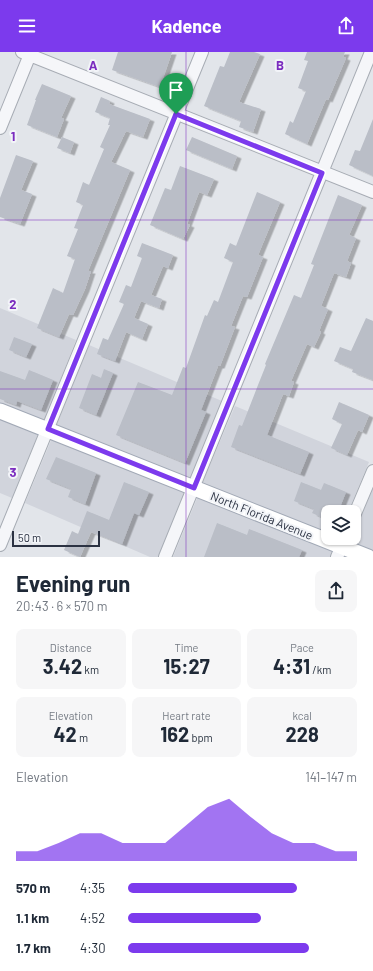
<!DOCTYPE html>
<meta charset="utf-8">
<style>
:root{--surface:#fff;--page:#f6f6f7;--text:#1f2937;--muted:#747a83;--accent:#7c3aed}
body{margin:0;font-family:Barlow,sans-serif;background:var(--page);color:var(--text);height:100vh;display:flex;flex-direction:column;font-size:15px;white-space:nowrap}
*{box-sizing:border-box;margin:0}
p{font-size:13px;color:var(--muted)}
.icon{flex:none;width:22px;height:22px;fill:none;stroke:currentColor;stroke-width:2;stroke-linecap:round;stroke-linejoin:round}
.map{position:relative;height:505px;overflow:hidden}
.details{display:flex;flex-direction:column;background:var(--surface);flex:1}
.details>*{flex:none}
.tools{position:absolute;left:321px;top:453px;display:grid;gap:8px}
.tools a{display:grid;place-items:center;width:40px;height:40px;border-radius:8px;background:var(--surface);box-shadow:0 1px 3px #0004;font-size:20px}
.scale{position:absolute;left:12px;bottom:10px;width:88px;box-sizing:border-box;padding-left:4px;border:2px solid #2b3242;border-top:0;font-size:11px;line-height:14px;white-space:nowrap;color:#2b3242;-webkit-text-stroke:3px #f2f4f8;paint-order:stroke}
.pin{position:absolute;display:grid;place-items:center;width:34px;height:34px;color:#fff;margin:-41px -17px;border-radius:50% 50% 50% 0;rotate:-45deg;box-shadow:0 0 4px #0007}
.pin .icon{rotate:45deg}
.round{display:grid;place-items:center;flex:none;width:42px;height:42px;border-radius:8px;background:var(--page)}
.summary{display:flex;align-items:center;justify-content:space-between;height:68px;padding:0 16px}
h1{font-size:22px;font-weight:700;line-height:30px}
.metrics{display:grid;grid-template-columns:repeat(3,1fr);gap:6px;height:68px;padding:4px 16px}
.metrics div{display:grid;align-content:center;border-radius:8px;background:var(--page);text-align:center}
.metrics b{font-size:20px;font-weight:700}
.metrics small{font-size:11px;font-weight:400}
.metrics p{font-size:11px}
.chart{height:112px;padding:8px 16px}
.chart p{display:flex;justify-content:space-between}
.chart svg{width:100%;height:72px;margin-top:4px;fill:var(--accent);opacity:.7}
ul{padding:0 16px;list-style:none;font-size:13px}
li{display:grid;grid-template-columns:64px 48px 1fr;align-items:center;height:30px}
li i{height:10px;border-radius:5px;background:var(--accent)}
header{display:flex;justify-content:space-between;align-items:center;height:52px;padding:0 16px;background:var(--accent);color:#fff;font-size:18px;font-weight:700}
.map>svg:first-child{display:block}
.built{fill:#d1d4dc}
.building{fill:#babec7;filter:url(#shadow)}
.lines{fill:none;stroke-linecap:round;stroke-linejoin:round}
.minor-casing{stroke:#a7acb4;stroke-width:14}
.major-casing{stroke:#a2a9b6;stroke-width:17}
.minor{stroke:#f5f6f9;stroke-width:12}
.major{stroke:#fff;stroke-width:15}
.route-casing{stroke:#fff;stroke-width:8}
.route{stroke:#7c3aed;stroke-width:5}
.grid{fill:none;stroke:#7b2cbf;stroke-width:1;stroke-opacity:0.55}
.labels{text-anchor:middle;dominant-baseline:central;stroke-width:4;stroke-linejoin:round;paint-order:stroke}
.street-label{font-size:12px;fill:#2b3242;stroke:#f2f4f8}
.grid-label{font-size:13px;text-anchor:middle;font-weight:bold;fill:#7b2cbf;stroke:#f2f4f8;stroke-width:4;stroke-linejoin:round;paint-order:stroke}
</style>
<header><svg class="icon" aria-label="menu" viewBox="0 0 24 24"><path d="M4 6h16M4 12h16M4 18h16"/></svg>Kadence<svg class="icon" aria-label="share" viewBox="0 0 24 24"><path d="M12 15V3M7 8l5-5 5 5M5 13v7h14v-7"/></svg></header>
<div class="map">
<svg width="373" height="505" viewBox="0 0 373 505">
<defs>
<filter id="shadow"><feDropShadow dx="4.5" dy="2.5" stdDeviation="0" flood-color="#0004"/></filter>
</defs>
<rect width="100%" height="100%" fill="#e2e5ea"/>
<path class="built" d="M0,256l76,32 -32,81 -44,-17z
M89,293l133,56 -32,78 -134,-53z
M235,354l134,56 -21,50h-20v22l-126,-50z
M0,365l39,15 -27,66 -12,-5z
M52,386l133,53 -27,66h-8l-125,-54z
M373,436v64l-23,-9 2,-5h2v-5z
M198,444l135,53 -3,8h-157z"/>
<path class="building" d="M118,0h54l-12,35 -48,-17z
M230,0h24l6,2 -21,48 22,7 -8,23 -14,-5 2,-6 -37,-15 16,-40 4,1z
M307,0h38l-2,5 3,1 -18,42 -2,-1 -19,45 -22,-10 5,-13 3,2 13,-32 -8,-3 10,-27 -4,-1z
M42,32l29,12 -10,22 3,1 -7,18 -30,-12 9,-25h-1z
M101,45l9,4 -1,3 41,15 -7,18 -17,-6 -15,31 19,8 -42,101h3l-6,18 -12,26 -4,-1 -10,23 -22,-9 16,-40 10,5 12,-34 -8,-3 11,-27 -4,-1 9,-23 -7,-3 7,-20 6,3 15,-36 -4,-2 10,-22h-2l2,-7 -15,-6z
M373,67v57l-24,-11 6,-15 5,1z
M62,85l12,5 -4,11 -13,-5z
M192,85l45,19 -5,13 -46,-19z
M16,103l17,6 -12,29 11,4 -12,30 -20,-7v-19z
M180,114l34,13 -7,16 -8,-3 -12,32 3,1 -7,14 -33,-14 15,-37 6,2z
M257,140l23,10 -22,53 5,2 -16,40 -4,-1 -12,30 4,1 -15,39h-2l-17,44 5,2 -21,51 -69,-28 22,-53 34,13 11,-28 3,1 19,-53 2,1 7,-16 4,2 15,-40 -9,-4 6,-15 6,3z
M338,143l24,10 -13,30 7,3 -9,23 4,2 -5,14 -12,-4 -13,33 7,3 -9,22 2,1 -7,15 -7,-3 -16,37 3,1 -5,14 -6,-2 -16,41 42,17 -9,22 -69,-27 8,-22 3,1 16,-41 8,-20 -1,-1 29,-69 7,3 13,-33 -3,-1z
M142,191l31,12 -5,13 -5,-2 -12,29 11,4 -3,9 -18,-7 -7,17 14,6 -6,15 -16,-7 -11,29 -18,-7 6,-16 5,2 16,-36 -5,-2 7,-17 5,2 11,-29 -5,-2z
M366,266l7,3v59l-21,-8 1,-3 -19,-8 6,-14 11,4z
M14,285l18,7 -6,13 -17,-7z
M104,317l9,4 -17,42 -17,-7 13,-34 9,4z
M29,318l24,10 -12,30 -24,-9 -1,4 -16,-6v-28l25,9z
M339,350l30,13 -7,17 -4,-2 -11,25 -16,-7 11,-24 -10,-5z
M56,405l40,16 -11,31 -17,-7 3,-8 -25,-10z
M124,430l25,10 -10,23 -5,-2 -12,31 -31,-12 -11,25 -16,-7 8,-19 6,3 9,-23 22,9z
M301,430l20,8 3,-7 22,9 -8,20h-10v8l-16,-7 2,-4 -20,-8z
M217,471l30,12 2,-6 53,21 -3,7h-95z"/>
<g class="lines">
<defs>
<path id="minor" d="M22,0l351,140
M0,76l31,-76
M354,464l19,-45
M0,493l202,-493
M165,505l206,-505
M337,505l8,-19"/>
<path id="major" d="M0,359l368,146"/>
</defs>
<use href="#minor" class="minor-casing"/>
<use href="#major" class="major-casing"/>
<use href="#minor" class="minor"/>
<use href="#major" class="major"/>
</g>
<g class="lines">
<defs>
<path id="route" d="M176,62l146,59 -128,315 -146,-59z"/>
</defs>
<use href="#route" class="route-casing"/>
<use href="#route" class="route"/>
</g>
<path class="grid" d="M186,0v505M0,168h373M0,337h373"/>
<g class="labels">
<g class="street-label">
<text transform="translate(262 463) rotate(22)">North Florida Avenue</text>
</g>
</g>
<g class="grid-label">
<text x="93" y="18">A</text>
<text x="280" y="18">B</text>
<text x="13" y="89">1</text>
<text x="13" y="257">2</text>
<text x="13" y="425">3</text>
</g>
</svg>
<div class="tools">
<a><svg class="icon" aria-label="layers" viewBox="0 0 24 24"><path d="M12 4l9 5-9 5-9-5zM3 14l9 5 9-5"/></svg></a>
</div>
<div class="scale">50 m</div>
<div class="pin" style="left:176px;top:62px;background:#1e9e55"><svg class="icon" aria-label="arrive" viewBox="0 0 24 24"><path d="M6 21V4h12l-3 4 3 4H6"/></svg></div>
</div>
<section class="details">
<div class="summary"><div><h1>Evening run</h1><p>20:43 · 6 × 570 m</p></div><a class="round"><svg class="icon" aria-label="share" viewBox="0 0 24 24"><path d="M12 15V3M7 8l5-5 5 5M5 13v7h14v-7"/></svg></a></div>
<div class="metrics">
<div><p>Distance</p><b>3.42<small> km</small></b></div>
<div><p>Time</p><b>15:27</b></div>
<div><p>Pace</p><b>4:31<small> /km</small></b></div>
</div>
<div class="metrics">
<div><p>Elevation</p><b>42<small> m</small></b></div>
<div><p>Heart rate</p><b>162<small> bpm</small></b></div>
<div><p>kcal</p><b>228</b></div>
</div>
<div class="chart"><p><span>Elevation</span>141–147 m</p>
<svg viewBox="0 0 160 44" preserveAspectRatio="none"><path d="M0 44V38L10 38L20 33L30 27L40 27L50 33L60 33L70 33L80 22L90 11L100 6L110 17L120 27L130 33L140 33L150 38L160 38V44z"/></svg>
</div>
<ul>
<li><b>570 m</b>4:35<i style="width:74%"></i></li>
<li><b>1.1 km</b>4:52<i style="width:58%"></i></li>
<li><b>1.7 km</b>4:30<i style="width:79%"></i></li>
</ul>
</section>
